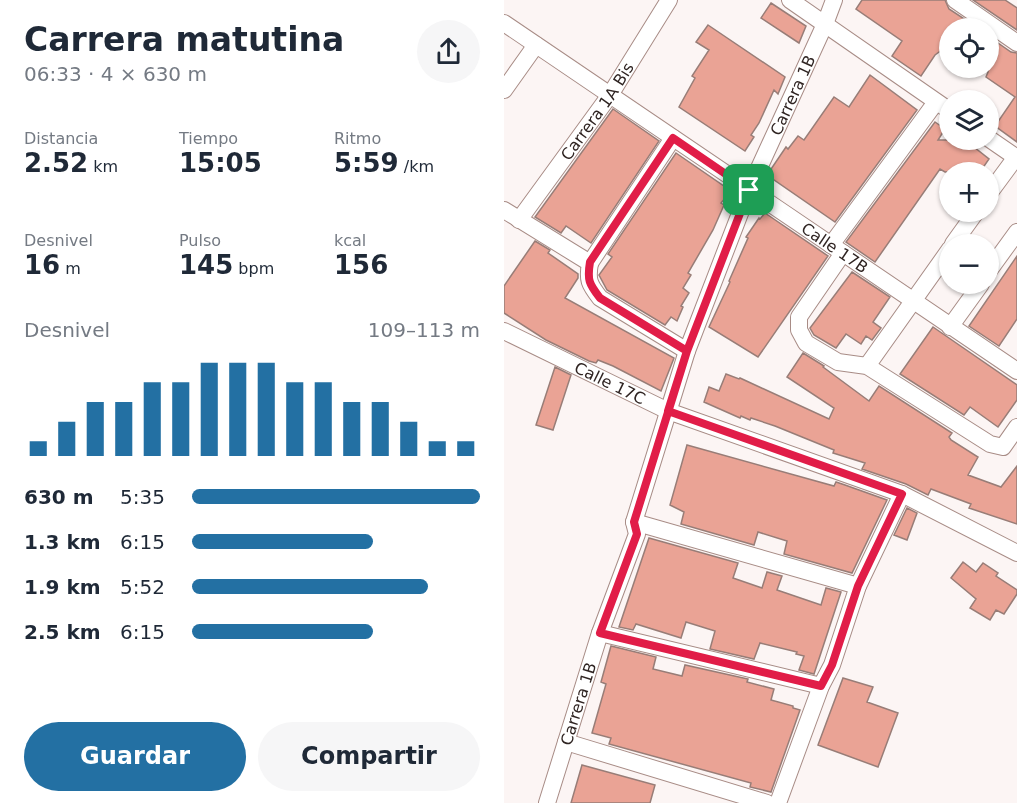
<!DOCTYPE html>
<html lang="es">
<meta charset="utf-8">
<style>
:root{--surface:#fff;--page:#f6f6f7;--text:#1f2937;--muted:#747a83;--accent:#2370a3}
body{margin:0;font-family:"DejaVu Sans",sans-serif;background:var(--page);color:var(--text);height:100vh;display:flex;flex-direction:column;font-size:22px;white-space:nowrap}
*{box-sizing:border-box;margin:0}
p{font-size:20px;color:var(--muted)}
.icon{flex:none;width:33px;height:33px;fill:none;stroke:currentColor;stroke-width:2;stroke-linecap:round;stroke-linejoin:round}
.map{position:relative;flex:1;overflow:hidden}
.drawer{display:flex;flex-direction:column;background:var(--surface);width:504px}
.drawer>*{flex:none}
.fabs{position:absolute;left:435px;top:18px;display:grid;gap:12px}
.fabs a{display:grid;place-items:center;width:60px;height:60px;border-radius:50%;background:var(--surface);box-shadow:0 2px 4px #0004;font-size:30px}
.pin{position:absolute;display:grid;place-items:center;width:51px;height:51px;color:#fff;margin:-26px;border-radius:12px;box-shadow:0 3px 9px #0006}
.round{display:grid;place-items:center;flex:none;width:63px;height:63px;border-radius:32px;background:var(--page)}
.summary{display:flex;align-items:center;justify-content:space-between;height:102px;padding:0 24px}
h1{font-size:33px;font-weight:600;line-height:45px}
.figures{display:grid;grid-template-columns:repeat(3,1fr);gap:9px;height:102px;padding:6px 24px}
.figures div{display:grid;align-content:center}
.figures b{font-size:26px;font-weight:600}
.figures small{font-size:16px;font-weight:400}
.figures p{font-size:16px}
.chart{height:168px;padding:12px 24px}
.chart p{display:flex;justify-content:space-between}
.chart svg{width:100%;height:108px;margin-top:6px;stroke:var(--accent);stroke-width:6}
.primary-button{display:flex;gap:12px;margin-top:auto;padding:12px 24px}
.primary-button a{flex:1;height:69px;border-radius:36px;background:var(--accent);color:#fff;font-size:24px;font-weight:600;line-height:69px;text-align:center}
.primary-button a+a{background:var(--page);color:var(--text)}
ul{padding:0 24px;list-style:none;font-size:20px}
li{display:grid;grid-template-columns:96px 72px 1fr;align-items:center;height:45px}
li i{height:15px;border-radius:8px;background:var(--accent)}
main{display:flex;flex:1;min-height:0}
.map>svg:first-child{display:block}
.building{fill:#eaa395;stroke:#987d77;stroke-width:1.5}
.lines{fill:none;stroke-linecap:round;stroke-linejoin:round}
.minor-casing{stroke:#a88c86;stroke-width:18}
.minor{stroke:#fff;stroke-width:16}
.route-casing{stroke:#fff;stroke-width:12}
.route{stroke:#e11d48;stroke-width:8}
.labels{text-anchor:middle;dominant-baseline:central;stroke-width:4.5;stroke-linejoin:round;paint-order:stroke}
.street-label{font-size:16px;fill:#2f2422;stroke:#fcf5f4}
</style>
<main>
<section class="drawer">
<div class="summary"><div><h1>Carrera matutina</h1><p>06:33 · 4 × 630 m</p></div><a class="round"><svg class="icon" aria-label="share" viewBox="0 0 24 24"><path d="M12 15V3M7 8l5-5 5 5M5 13v7h14v-7"/></svg></a></div>
<div class="figures">
<div><p>Distancia</p><b>2.52<small> km</small></b></div>
<div><p>Tiempo</p><b>15:05</b></div>
<div><p>Ritmo</p><b>5:59<small> /km</small></b></div>
</div>
<div class="figures">
<div><p>Desnivel</p><b>16<small> m</small></b></div>
<div><p>Pulso</p><b>145<small> bpm</small></b></div>
<div><p>kcal</p><b>156</b></div>
</div>
<div class="chart"><p><span>Desnivel</span>109–113 m</p>
<svg viewBox="0 0 160 44" preserveAspectRatio="none"><path d="M5 44V38M15 44V30M25 44V22M35 44V22M45 44V14M55 44V14M65 44V6M75 44V6M85 44V6M95 44V14M105 44V14M115 44V22M125 44V22M135 44V30M145 44V38M155 44V38"/></svg>
</div>
<ul>
<li><b>630 m</b>5:35<i style="width:100%"></i></li>
<li><b>1.3 km</b>6:15<i style="width:63%"></i></li>
<li><b>1.9 km</b>5:52<i style="width:82%"></i></li>
<li><b>2.5 km</b>6:15<i style="width:63%"></i></li>
</ul>
<div class="primary-button"><a>Guardar</a><a>Compartir</a></div>
</section>
<div class="map">
<svg width="513" height="803" viewBox="0 0 513 803">
<rect width="100%" height="100%" fill="#fcf5f4"/>
<path class="building" d="M358,0h83l4,9 29,19h-28v16l-15,11 -14,21 -29,-20 10,-15 -46,-32z
M469,0h32l12,8v22z
M267,3l35,23 -7,17 -38,-25z
M204,25l77,52 -7,17 -4,-4 -15,33 -8,12 3,2 -9,14 -66,-44 16,-29 -3,-2 17,-26 -13,-8z
M484,36l23,16 6,1v89l-22,-16 20,-29 -29,-20 2,-5z
M366,75l47,35 -82,112 -68,-47 19,-28 2,2 10,-13 6,4 30,-43 15,10z
M109,109l46,32 -68,102 -25,-17 -5,7 -26,-16z
M431,122l10,7 -7,11h27l24,19 -9,13h-35l-5,-3 -65,93 -29,-20z
M172,153l55,38 -10,12 3,2 -11,25 -25,43 3,2 -8,13 6,5 -8,13 2,1 -6,14 -6,-4 -6,8 -58,-35 -8,-15 13,-18 -4,-3z
M261,213l63,43 -70,101 -49,-30 21,-45 -1,-1 19,-43 -2,-1 13,-19 1,1z
M31,241l15,9 -2,3 30,21v4l-13,20 109,60 -13,33 -48,-25 -15,-6 -2,3 -7,-2 -43,-21 -42,-27v-27z
M513,256v63l-18,27 -30,-20z
M348,272l38,25 -17,25 8,6 -9,12 -6,-4 -5,8 -15,-10 -10,14 -22,-13 -4,-7z
M429,327l84,58v15l-19,27 -28,-20 -6,8 -64,-41z
M299,353l21,13 -1,1 46,34 10,-15 73,47 -3,4 2,3 27,17 -10,18 33,12 16,-21v58l-48,-16 2,-4 -40,-15 -3,6 -22,-11 -44,-15 3,-6 -32,-10 1,-3 -59,-24 -24,-8 -1,2 -9,-4 -1,2 -36,-16 5,-15 10,4 7,-17 13,5 1,-1 89,41 5,-11 -47,-31z
M51,367l16,8 -18,55 -17,-5z
M183,445l147,41 2,-4 9,3 42,15 -35,73 -68,-19 3,-13 -29,-9 -4,13 -73,-21 3,-12 -14,-7z
M403,508l10,5 -10,27 -13,-5z
M145,538l89,25 -5,15 29,10 5,-16 15,4 -5,14 44,15 5,-17 15,4 -27,82 -15,-4 5,-14 -8,-2 1,-2 -37,-9 -6,16 -44,-10 5,-18 -29,-9 -5,16 -45,-14 -3,6 -14,-3z
M459,562l13,10 7,-9 15,10 -2,3 21,14v4l-13,20 -8,-4 -6,10 -20,-12 6,-9 -25,-21z
M107,646l45,11 -3,12 29,7 3,-11 63,14 -1,3 27,7 -3,11 22,6v2l7,2 -29,82 -21,-5 1,-4 -142,-39 2,-6 -19,-5 14,-49 -5,-2z
M339,678l30,9 -6,15 31,11 -20,54 -60,-22z
M78,765l73,20 -5,18h-79z"/>
<g class="lines">
<defs>
<g id="minor">
<path d="M286,0l160,111"/>
<path d="M451,0l62,43"/>
<path id="s1" d="M0,23l513,348"/>
<path d="M0,90l32,-45"/>
<path d="M484,138l29,20"/>
<path d="M484,195l28,-38"/>
<path d="M0,210l86,53c-3,17 -1,21 10,35l87,53"/>
<path id="s2" d="M15,220l91,-125 59,-95"/>
<path d="M449,244l23,-32"/>
<path d="M327,245l105,-143"/>
<path d="M339,253l-44,64v13l7,13 32,19 29,4 123,78 13,3 14,-20"/>
<path d="M86,263l83,-125"/>
<path d="M484,272l29,-40"/>
<path d="M446,327l31,-43"/>
<path id="s3" d="M0,331l164,80 234,83 115,59"/>
<path d="M363,366l83,-117"/>
<path d="M130,522l224,64"/>
<path d="M96,633l221,53"/>
<path d="M62,742l201,61"/>
<path id="s4" d="M43,803l53,-170 37,-99 -3,-12 53,-171 62,-161 76,-166 9,-24"/>
<path d="M274,803l43,-117 11,-21 26,-79 44,-92"/>
</g>
</defs>
<use href="#minor" class="minor-casing"/>
<use href="#minor" class="minor"/>
</g>
<g class="lines">
<defs>
<path id="route" d="M245,190l-62,161 -53,171 3,12 -37,99 221,53 11,-21 26,-79 44,-92 -234,-83 19,-60 -87,-53c-11,-14 -13,-18 -10,-36l83,-124 76,52"/>
</defs>
<use href="#route" class="route-casing"/>
<use href="#route" class="route"/>
</g>
<g class="labels">
<g class="street-label">
<text stroke="none"><textPath href="#s4" startOffset="752">Carrera 1B</textPath></text>
<text stroke="none"><textPath href="#s2" startOffset="134">Carrera 1A Bis</textPath></text>
<text stroke="none"><textPath href="#s1" startOffset="400">Calle 17B</textPath></text>
<text stroke="none"><textPath href="#s3" startOffset="118">Calle 17C</textPath></text>
<text stroke="none"><textPath href="#s4" startOffset="104">Carrera 1B</textPath></text>
</g>
</g>
</svg>
<div class="fabs">
<a><svg class="icon" aria-label="locate" viewBox="0 0 24 24"><circle cx="12" cy="12" r="6"/><path d="M12 2v4M12 18v4M2 12h4M18 12h4"/></svg></a>
<a><svg class="icon" aria-label="layers" viewBox="0 0 24 24"><path d="M12 4l9 5-9 5-9-5zM3 14l9 5 9-5"/></svg></a>
<a>+</a>
<a>−</a>
</div>
<div class="pin" style="left:245px;top:190px;background:#1e9e55"><svg class="icon" aria-label="arrive" viewBox="0 0 24 24"><path d="M6 21V4h12l-3 4 3 4H6"/></svg></div>
</div>
</main>
